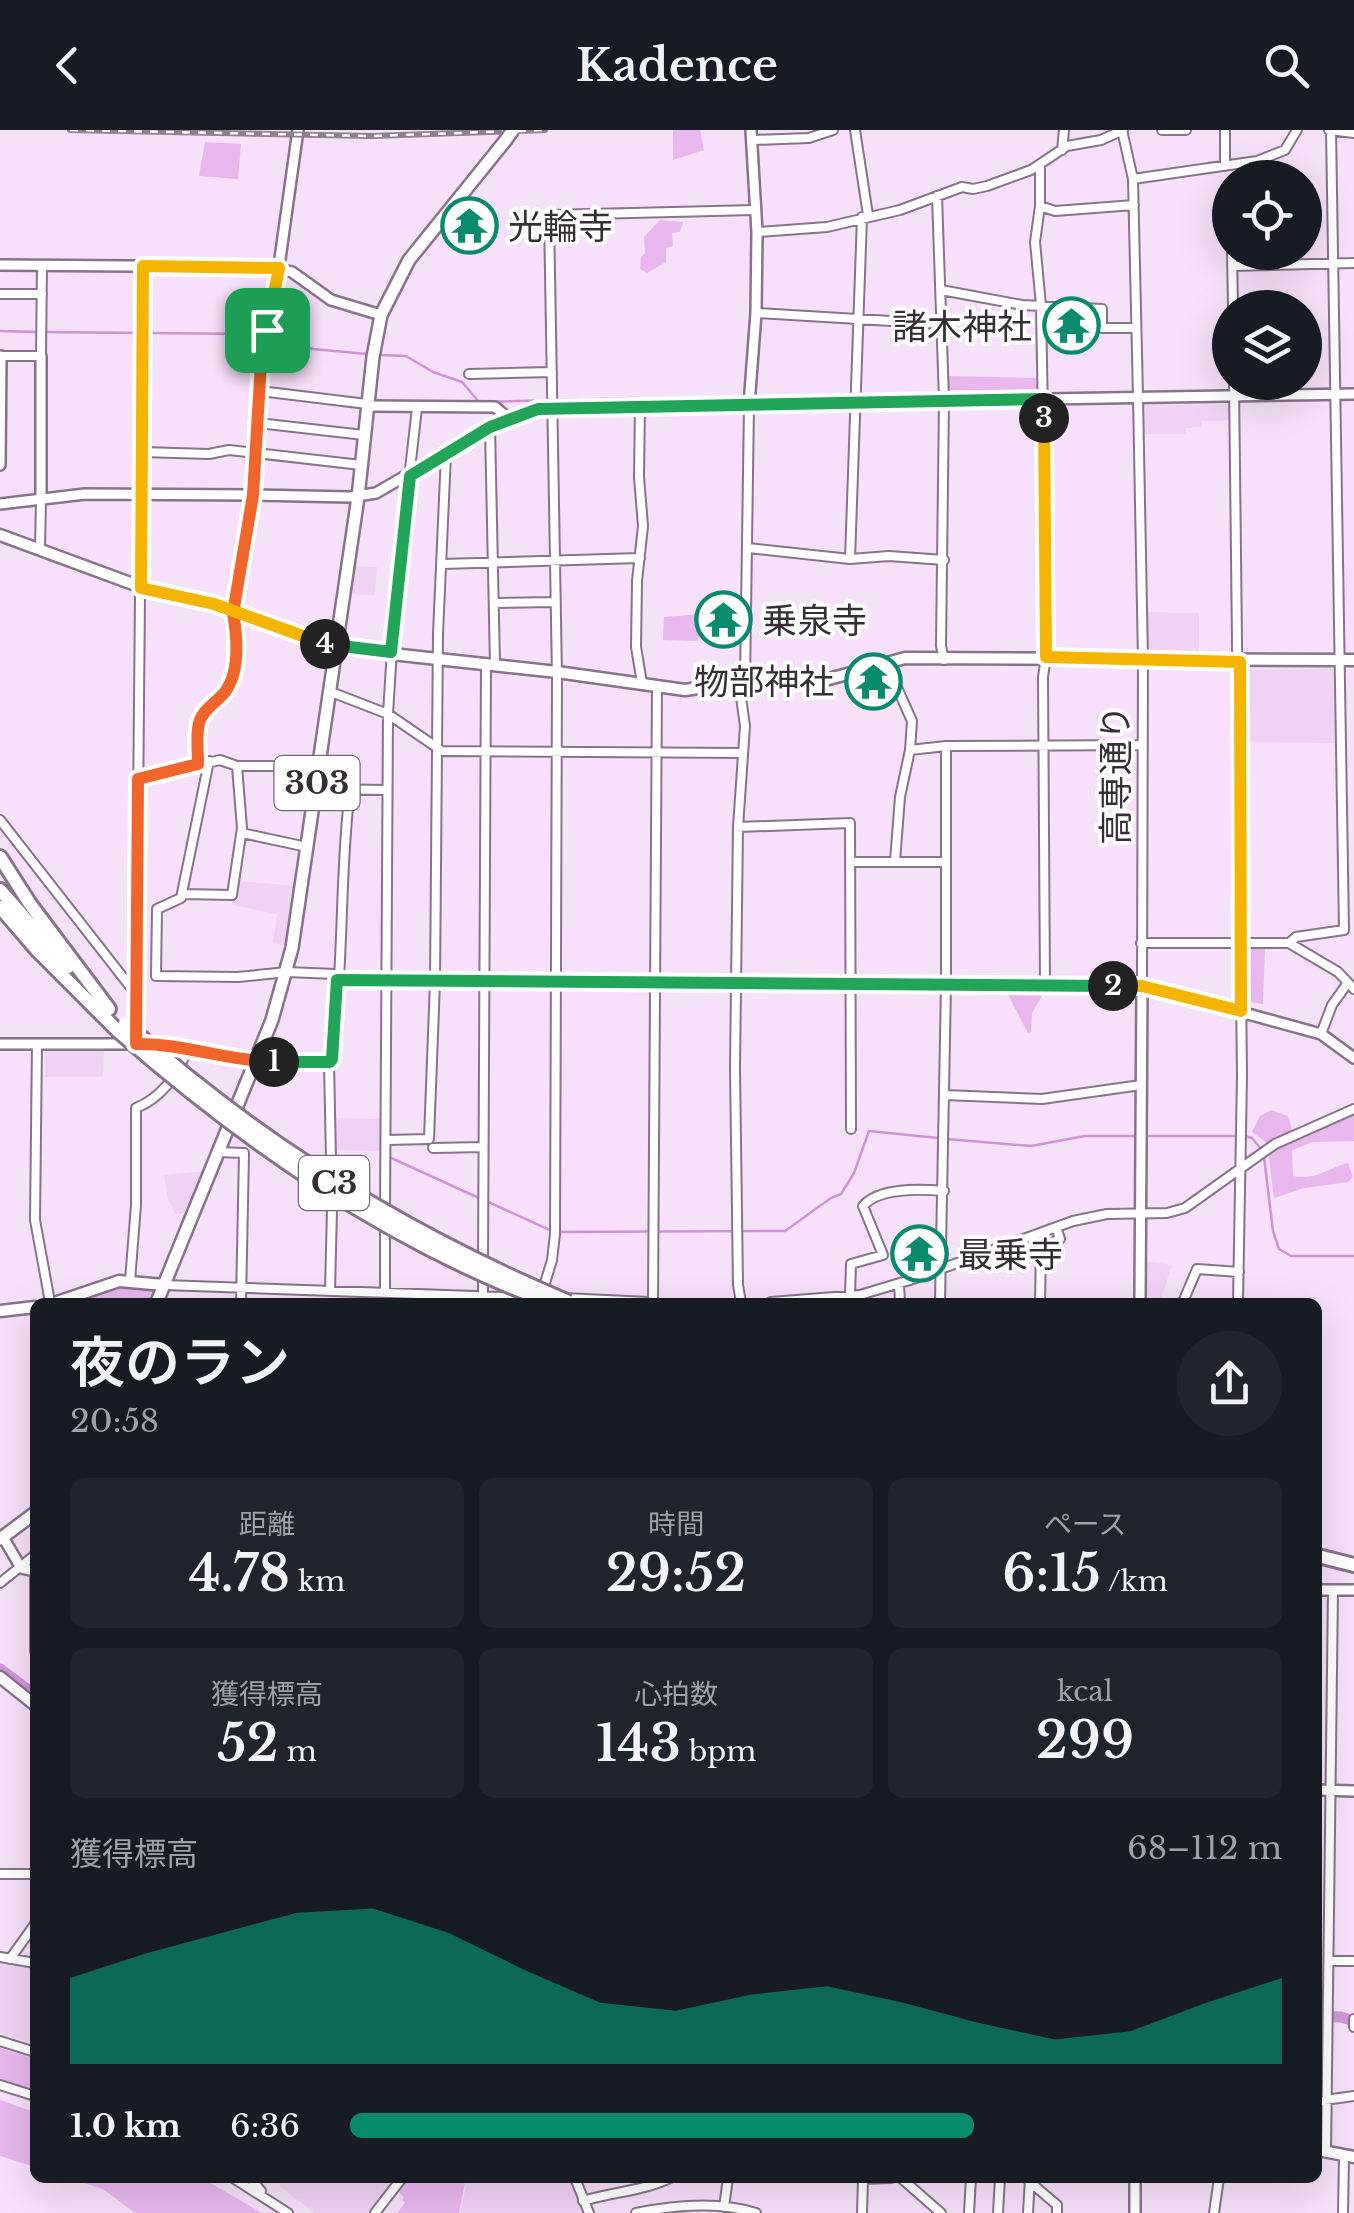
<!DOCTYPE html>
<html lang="ja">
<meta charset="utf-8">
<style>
:root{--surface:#171b24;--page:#20242c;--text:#f1f3f6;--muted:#9ea1a6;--accent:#088a6e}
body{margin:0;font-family:"Libre Baskerville","Noto Sans JP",serif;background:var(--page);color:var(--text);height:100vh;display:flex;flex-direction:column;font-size:38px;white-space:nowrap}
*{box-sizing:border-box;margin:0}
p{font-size:32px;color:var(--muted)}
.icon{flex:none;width:55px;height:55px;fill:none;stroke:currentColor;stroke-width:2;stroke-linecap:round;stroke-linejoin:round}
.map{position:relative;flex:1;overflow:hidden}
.panel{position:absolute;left:30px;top:1168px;width:1292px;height:885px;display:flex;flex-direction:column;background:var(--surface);border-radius:15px;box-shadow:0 10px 40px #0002}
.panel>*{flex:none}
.controls{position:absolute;left:1212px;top:30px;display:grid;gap:20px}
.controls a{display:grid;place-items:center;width:110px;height:110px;border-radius:50%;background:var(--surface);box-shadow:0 10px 40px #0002;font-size:50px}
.pin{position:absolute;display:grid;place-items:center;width:85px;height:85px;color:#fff;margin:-42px;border-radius:20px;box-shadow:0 5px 15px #0006}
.km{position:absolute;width:50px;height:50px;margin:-25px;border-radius:50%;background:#222;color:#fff;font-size:28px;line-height:50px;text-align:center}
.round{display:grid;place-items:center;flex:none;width:105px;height:105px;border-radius:52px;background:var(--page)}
.summary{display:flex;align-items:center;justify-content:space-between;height:170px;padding:0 40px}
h1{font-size:55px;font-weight:600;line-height:75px}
.metrics{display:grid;grid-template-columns:repeat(3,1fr);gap:15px;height:170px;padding:10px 40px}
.metrics div{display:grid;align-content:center;border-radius:15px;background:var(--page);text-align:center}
.metrics b{font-size:50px;font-weight:600}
.metrics small{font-size:28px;font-weight:400}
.metrics p{font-size:28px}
.chart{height:280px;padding:20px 40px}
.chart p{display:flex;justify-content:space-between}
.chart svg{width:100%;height:180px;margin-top:10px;fill:var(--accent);opacity:.7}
ul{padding:0 40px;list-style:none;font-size:32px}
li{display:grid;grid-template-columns:160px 120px 1fr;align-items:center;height:75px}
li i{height:25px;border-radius:12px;background:var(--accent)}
header{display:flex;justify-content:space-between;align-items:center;height:130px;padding:0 40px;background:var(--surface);font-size:45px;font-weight:600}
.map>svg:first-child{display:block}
.built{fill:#eed3f2}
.green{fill:#e7b7ee}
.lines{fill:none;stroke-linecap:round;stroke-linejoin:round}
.stream{stroke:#d093da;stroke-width:2.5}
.river{stroke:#d093da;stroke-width:11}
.minor-casing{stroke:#87738a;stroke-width:12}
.tertiary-casing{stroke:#87738a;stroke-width:14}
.secondary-casing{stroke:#87738a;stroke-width:15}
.trunk-casing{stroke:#87738a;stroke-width:16}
.motorway-casing{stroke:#87738a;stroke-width:18}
.minor{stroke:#fff;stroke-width:8}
.tertiary{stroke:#fff;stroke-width:9}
.secondary{stroke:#fff;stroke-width:10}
.trunk{stroke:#fff;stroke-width:11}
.motorway{stroke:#fff;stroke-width:12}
.rail-casing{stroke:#8f7f91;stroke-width:6}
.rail{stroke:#fff;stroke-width:2.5;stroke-dasharray:8;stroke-linecap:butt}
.trunk-bridge-casing{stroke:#87738a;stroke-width:16;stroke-linecap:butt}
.motorway-bridge-casing{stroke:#87738a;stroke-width:18;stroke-linecap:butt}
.trunk-bridge{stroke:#fff;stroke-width:11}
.motorway-bridge{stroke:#fff;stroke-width:12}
.split-1-casing{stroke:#fff;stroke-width:20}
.split-2-casing{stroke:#fff;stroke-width:20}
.split-3-casing{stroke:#fff;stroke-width:20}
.split-4-casing{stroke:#fff;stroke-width:20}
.split-5-casing{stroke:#fff;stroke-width:20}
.split-1{stroke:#f0652b;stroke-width:12}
.split-2{stroke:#22a559;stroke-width:12}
.split-3{stroke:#f5b400;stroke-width:12}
.split-4{stroke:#22a559;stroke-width:12}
.split-5{stroke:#f5b400;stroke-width:12}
.labels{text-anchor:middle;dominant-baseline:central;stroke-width:8;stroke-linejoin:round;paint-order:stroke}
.shield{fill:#fff;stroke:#726c73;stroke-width:2.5}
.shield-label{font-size:32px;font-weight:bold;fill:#362d37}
.poi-label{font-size:35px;fill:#362d37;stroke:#fff;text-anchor:start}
.street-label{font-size:35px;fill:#362d37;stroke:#fff}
</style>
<header><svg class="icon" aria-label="back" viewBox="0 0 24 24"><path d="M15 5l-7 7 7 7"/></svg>Kadence<svg class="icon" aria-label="search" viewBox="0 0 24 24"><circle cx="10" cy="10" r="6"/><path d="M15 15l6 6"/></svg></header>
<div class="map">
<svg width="1354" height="2083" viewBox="0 0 1354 2083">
<rect width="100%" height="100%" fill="#f7e0fa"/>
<path class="built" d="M1230,274v16l-28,1 -1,6 -15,1v6h-43v-29z
M350,436l27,1 -2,28 -28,-1z
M1147,482l52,1v45l-48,-1 -3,-3z
M1333,538l3,75 -93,-1v-72z
M236,751l61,5 -10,60 -14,-3 4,-29 -45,-9z
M45,919h59l-1,28h-58z
M333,988l48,1 -1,32 -47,-1z
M205,1041l-16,42 -14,1 -7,-15 -4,-24z
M1144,1131l28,4 -12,36 -17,-4z
M0,1831l35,5v79l-35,-12z
M285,2048h112l-28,35h-54l-36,-27z
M467,2048h100l18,35h-124z"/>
<path class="green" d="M673,0h27l4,20 -31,10z
M205,12l36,2 -3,35 -39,-3z
M660,90l23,2 -3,10 -8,1 1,13 -7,2v14l-19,11 -7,-4 1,-12 4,-4 -1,-16z
M948,246l90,2 2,13 -91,-1z
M703,484l-5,27 -35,-1 1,-23z
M1244,816h21l-2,58 -20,-3z
M1005,859h41l-14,24 -1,19 -3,1z
M1271,980l17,6 6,21 60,-26v30l-41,1 -21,8 1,26c25,4 32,-7 55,-13l5,14 -5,5 -44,6 -30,10 -7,-55 -15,-11 8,-16z
M118,1154l39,4 -6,14h-63l2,-9z
M0,1918l35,11v32l-35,-11z
M0,1970l35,12v55l-35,-11z
M67,2048h135l60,35h-127l-32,-24z
M407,2048h59l-7,35h-62l8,-10 -3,-3 2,-3 -7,-6z"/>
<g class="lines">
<path class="stream" d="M0,201l38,1
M46,202l92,1
M146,203l113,1
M280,205l33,14 54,5
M380,225l26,1 27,16 29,10 17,20 156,-4
M1145,1006h92
M1245,1006l7,2 9,11
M946,1009l85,7 54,-10h52
M389,1027l90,41
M1264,1027l9,74 6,18 12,7h63
M486,1071l66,30
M560,1102l225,-1 46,-33 10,-4 13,-21 15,-42 69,7"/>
<path class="river" d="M0,1539l35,26
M1318,1886l23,1 13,4"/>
<defs>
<path id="minor" d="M855,0l13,85
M1122,0l11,49 5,218 5,263 -1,325
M1162,0h24
M1225,0v36
M1329,0l25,3
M753,10l56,-2 24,-8
M1062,20l2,-20
M1040,35v41l-5,36 6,63 6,345 -4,27 2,309
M1133,49l124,-18 28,-11 12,-20
M937,66l7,204 -3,246 3,14
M1040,76l15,5 79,-6
M757,102l70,-5 73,-17 62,-23 11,2 14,-3 44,-16 36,-24 34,-6 22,-10
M1232,122l1,56
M1233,136l121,-3
M941,160l81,15 80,4v19h33
M0,164h42
M756,183l185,11
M0,226h41l1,-91
M469,244l83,-2
M1234,252l8,693 -4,227
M260,261l107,13
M640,275l-1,72 4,49 -6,55 -1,66 6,36
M258,293l106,12
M142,322l67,2 20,-4 132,15
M748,418l102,11 39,-3 55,4
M40,420l1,-52
M850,429l12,-342
M442,434l198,-6
M494,473l61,-1
M891,531l4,22 17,38 -2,29 -10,47 -5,64
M495,535l-5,-238 18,-9
M745,551l4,-276
M739,553l6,43 -7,101 -3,241 3,217 3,17
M331,562l57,22 54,37 301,2
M910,620l36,-4 196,-1
M209,631l-28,137 -24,11 -1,67 82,1 49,-5 48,2 4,3c4,-62 3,-125 11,-187
M198,634c0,-13 -2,-29 2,-41 3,-14 16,-20 25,-31 16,-20 12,-56 8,-79l20,-118
M138,649l82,-19 17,6h36l45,11
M316,659l71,1
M0,690l136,174
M738,697l112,-4 1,306
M242,703l65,14
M851,732h94
M183,764l49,1 10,-67 -5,-62
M1141,813h148l7,-6 48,-7 -13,-800
M1289,813l49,29 16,17
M136,901l7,-765
M1321,904l11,-29 15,-21
M37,914l-2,176 15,82
M329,932l3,147 -2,82
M945,965l97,4 99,-14
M386,1010l43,-1 6,-157 3,-348 8,-180
M433,1018l50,-1
M218,1022l26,1 -3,149
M385,1082l3,-498 7,-113 22,-193
M385,1096v65
M483,1132l3,-598
M130,1151l6,-76v-97c25,-10 42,-33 51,-58
M899,1154l1,18
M164,1155l366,13
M542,1163l10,-33 3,-26 2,-558 -8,-461 206,-5
M850,1165l1,-31 32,-9 -20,-49c16,-19 57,-17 81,-15
M483,1166v-20
M564,1168l85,4
M653,1172l4,-617
M771,1172l89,-7 53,-16 160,-58 34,-7 60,-1 18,-5 90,-64 79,-35
M940,1172l6,-317v-239
M1040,1172l1,-54 19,-9 -4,-12
M1183,1172l14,-33 42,3
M35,1441v80
M0,1453l35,-28
M0,1744h35
M0,1827l35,6
M10,1829l25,-35
M1330,1831h24
M1354,1889v8
M0,1911l35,11
M0,1955l35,11
M1318,1971l36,-5
M1326,2022l7,-562
M233,2048l55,35
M250,2048l11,13
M575,2048l14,35
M859,2048l4,1 -1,34
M901,2048l40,35
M863,2049l28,-1
M1030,2052l27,23v8
M583,2071c30,-9 59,-10 87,-23
M724,2077l4,-29
M375,2083l27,-35
M636,2083c39,-8 82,-12 120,0
M969,2083l2,-35
M998,2083l2,-35
M1028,2083l2,-35
M1214,2083l5,-35
M1343,2083l1,-57"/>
<path id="tertiary" d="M298,0l-25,179 -12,54 -8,132 97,2 26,-4 114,-66
M0,135l270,2 22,5 39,28 50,15
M749,275l7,-92 1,-81 -6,-102
M367,276l128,1 13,11 44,-11 802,-13
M0,335l1,-109
M41,368v-142
M0,374l85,-10 168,1
M0,914h133
M148,914l119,18h62l8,-82 805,5 179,49 33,24
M1140,1172l2,-317
M3,1407l18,31 14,3
M1318,1460h36
M1318,1660l36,1
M1135,2083v-35"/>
<path id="secondary" d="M0,405l141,52 73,17 123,44 220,24 128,18 60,-9 84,-2 76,-21 449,2
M57,1172l62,-21 45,4
M0,1181l35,-4
M0,1547l35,28
M1318,2020l36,7"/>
<path id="trunk" d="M157,1172l115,-282 20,-72 66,-451 15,-140 8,-42 28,-55 96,-119
M0,1409l35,-26"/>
<path id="motorway" d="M0,727l30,47 79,105
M0,760l68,77
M0,777l38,44 80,80
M1318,1426l36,9"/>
</defs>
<use href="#minor" class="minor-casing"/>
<use href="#tertiary" class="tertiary-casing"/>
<use href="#secondary" class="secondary-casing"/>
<use href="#trunk" class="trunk-casing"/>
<use href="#motorway" class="motorway-casing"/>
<use href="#minor" class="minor"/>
<use href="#tertiary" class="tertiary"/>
<use href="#secondary" class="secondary"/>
<use href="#trunk" class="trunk"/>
<use href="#motorway" class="motorway"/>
<defs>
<path id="rail" d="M70,0l302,6 173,-6"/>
</defs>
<use href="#rail" class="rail-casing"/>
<use href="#rail" class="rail"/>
<defs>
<path id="trunk-bridge" d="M505,11l8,-11"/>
<path id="motorway-bridge" d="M125,893c132,119 280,210 444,279
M118,901c126,110 264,207 421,267"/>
</defs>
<use href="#trunk-bridge" class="trunk-bridge-casing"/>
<use href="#motorway-bridge" class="motorway-bridge-casing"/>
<use href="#trunk-bridge" class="trunk-bridge"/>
<use href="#motorway-bridge" class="motorway-bridge"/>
</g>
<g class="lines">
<defs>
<path id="split-1" d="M267,200l-6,33 -8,132 -20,118c4,23 7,59 -8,79 -9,11 -22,17 -26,31 -3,12 -1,28 -1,41l-60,15 -2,265c46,-1 91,17 138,18"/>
<path id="split-2" d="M274,932h56l2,-3 5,-79 776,6"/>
<path id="split-3" d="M1044,288l2,239 194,5 1,349 -99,-25h-29"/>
<path id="split-4" d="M325,514l66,8 19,-176 80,-49 48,-18 506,-10v19"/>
<path id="split-5" d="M267,200l12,-62 -136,-2 -2,322 73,16 111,40"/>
</defs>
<use href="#split-1" class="split-1-casing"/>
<use href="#split-2" class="split-2-casing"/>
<use href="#split-3" class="split-3-casing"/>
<use href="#split-4" class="split-4-casing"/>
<use href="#split-5" class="split-5-casing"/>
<use href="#split-1" class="split-1"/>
<use href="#split-2" class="split-2"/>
<use href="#split-3" class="split-3"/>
<use href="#split-4" class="split-4"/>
<use href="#split-5" class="split-5"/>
</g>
<defs>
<symbol id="temple-ring" viewBox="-11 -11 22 22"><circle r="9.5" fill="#fff" stroke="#088a6e" stroke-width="1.5"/><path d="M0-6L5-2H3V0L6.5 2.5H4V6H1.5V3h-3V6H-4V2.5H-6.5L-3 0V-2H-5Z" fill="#088a6e"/></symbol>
</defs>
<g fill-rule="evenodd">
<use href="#temple-ring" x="438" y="64" width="63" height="63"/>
<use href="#temple-ring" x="1040" y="164" width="63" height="63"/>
<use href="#temple-ring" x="692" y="458" width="63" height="63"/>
<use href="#temple-ring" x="842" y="520" width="63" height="63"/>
<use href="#temple-ring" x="888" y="1092" width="63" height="63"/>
</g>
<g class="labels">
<g class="shield">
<rect x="274.5" y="626" width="85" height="54" rx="8"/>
<rect x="299" y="1026" width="70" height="54" rx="8"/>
</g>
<g class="shield-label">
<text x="317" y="653">303</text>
<text x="334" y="1053">C3</text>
</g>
<g class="poi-label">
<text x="508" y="96">光輪寺</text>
<text x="1032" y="196" text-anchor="end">諸木神社</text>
<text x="762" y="490">乗泉寺</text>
<text x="834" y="551" text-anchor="end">物部神社</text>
<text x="958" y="1124">最乗寺</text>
</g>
<g class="street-label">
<text transform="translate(1115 645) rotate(-90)">高専通り</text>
</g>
</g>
</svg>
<div class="controls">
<a><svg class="icon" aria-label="locate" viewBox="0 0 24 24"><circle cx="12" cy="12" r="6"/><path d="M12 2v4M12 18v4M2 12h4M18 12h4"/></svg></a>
<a><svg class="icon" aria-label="layers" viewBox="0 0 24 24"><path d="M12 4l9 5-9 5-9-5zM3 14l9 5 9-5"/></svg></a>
</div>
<div class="pin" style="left:267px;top:200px;background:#1e9e55"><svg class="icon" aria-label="arrive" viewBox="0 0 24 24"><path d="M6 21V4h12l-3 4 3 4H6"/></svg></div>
<b class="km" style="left:274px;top:932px">1</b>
<b class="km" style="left:1113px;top:856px">2</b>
<b class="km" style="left:1044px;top:288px">3</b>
<b class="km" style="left:325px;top:514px">4</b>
<section class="panel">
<div class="summary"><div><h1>夜のラン</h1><p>20:58</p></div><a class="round"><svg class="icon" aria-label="share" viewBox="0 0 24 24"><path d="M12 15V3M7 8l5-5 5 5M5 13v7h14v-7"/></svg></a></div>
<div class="metrics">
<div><p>距離</p><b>4.78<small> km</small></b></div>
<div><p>時間</p><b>29:52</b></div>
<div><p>ペース</p><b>6:15<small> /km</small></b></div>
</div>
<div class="metrics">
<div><p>獲得標高</p><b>52<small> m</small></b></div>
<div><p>心拍数</p><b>143<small> bpm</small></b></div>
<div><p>kcal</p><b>299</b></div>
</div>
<div class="chart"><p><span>獲得標高</span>68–112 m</p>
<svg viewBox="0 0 160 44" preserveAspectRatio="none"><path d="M0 44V23L10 17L20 12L30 7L40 6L50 12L60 21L70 29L80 31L90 27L100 25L110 29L120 34L130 38L140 36L150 29L160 23V44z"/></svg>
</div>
<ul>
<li><b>1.0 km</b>6:36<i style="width:67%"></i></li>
</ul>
</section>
</div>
